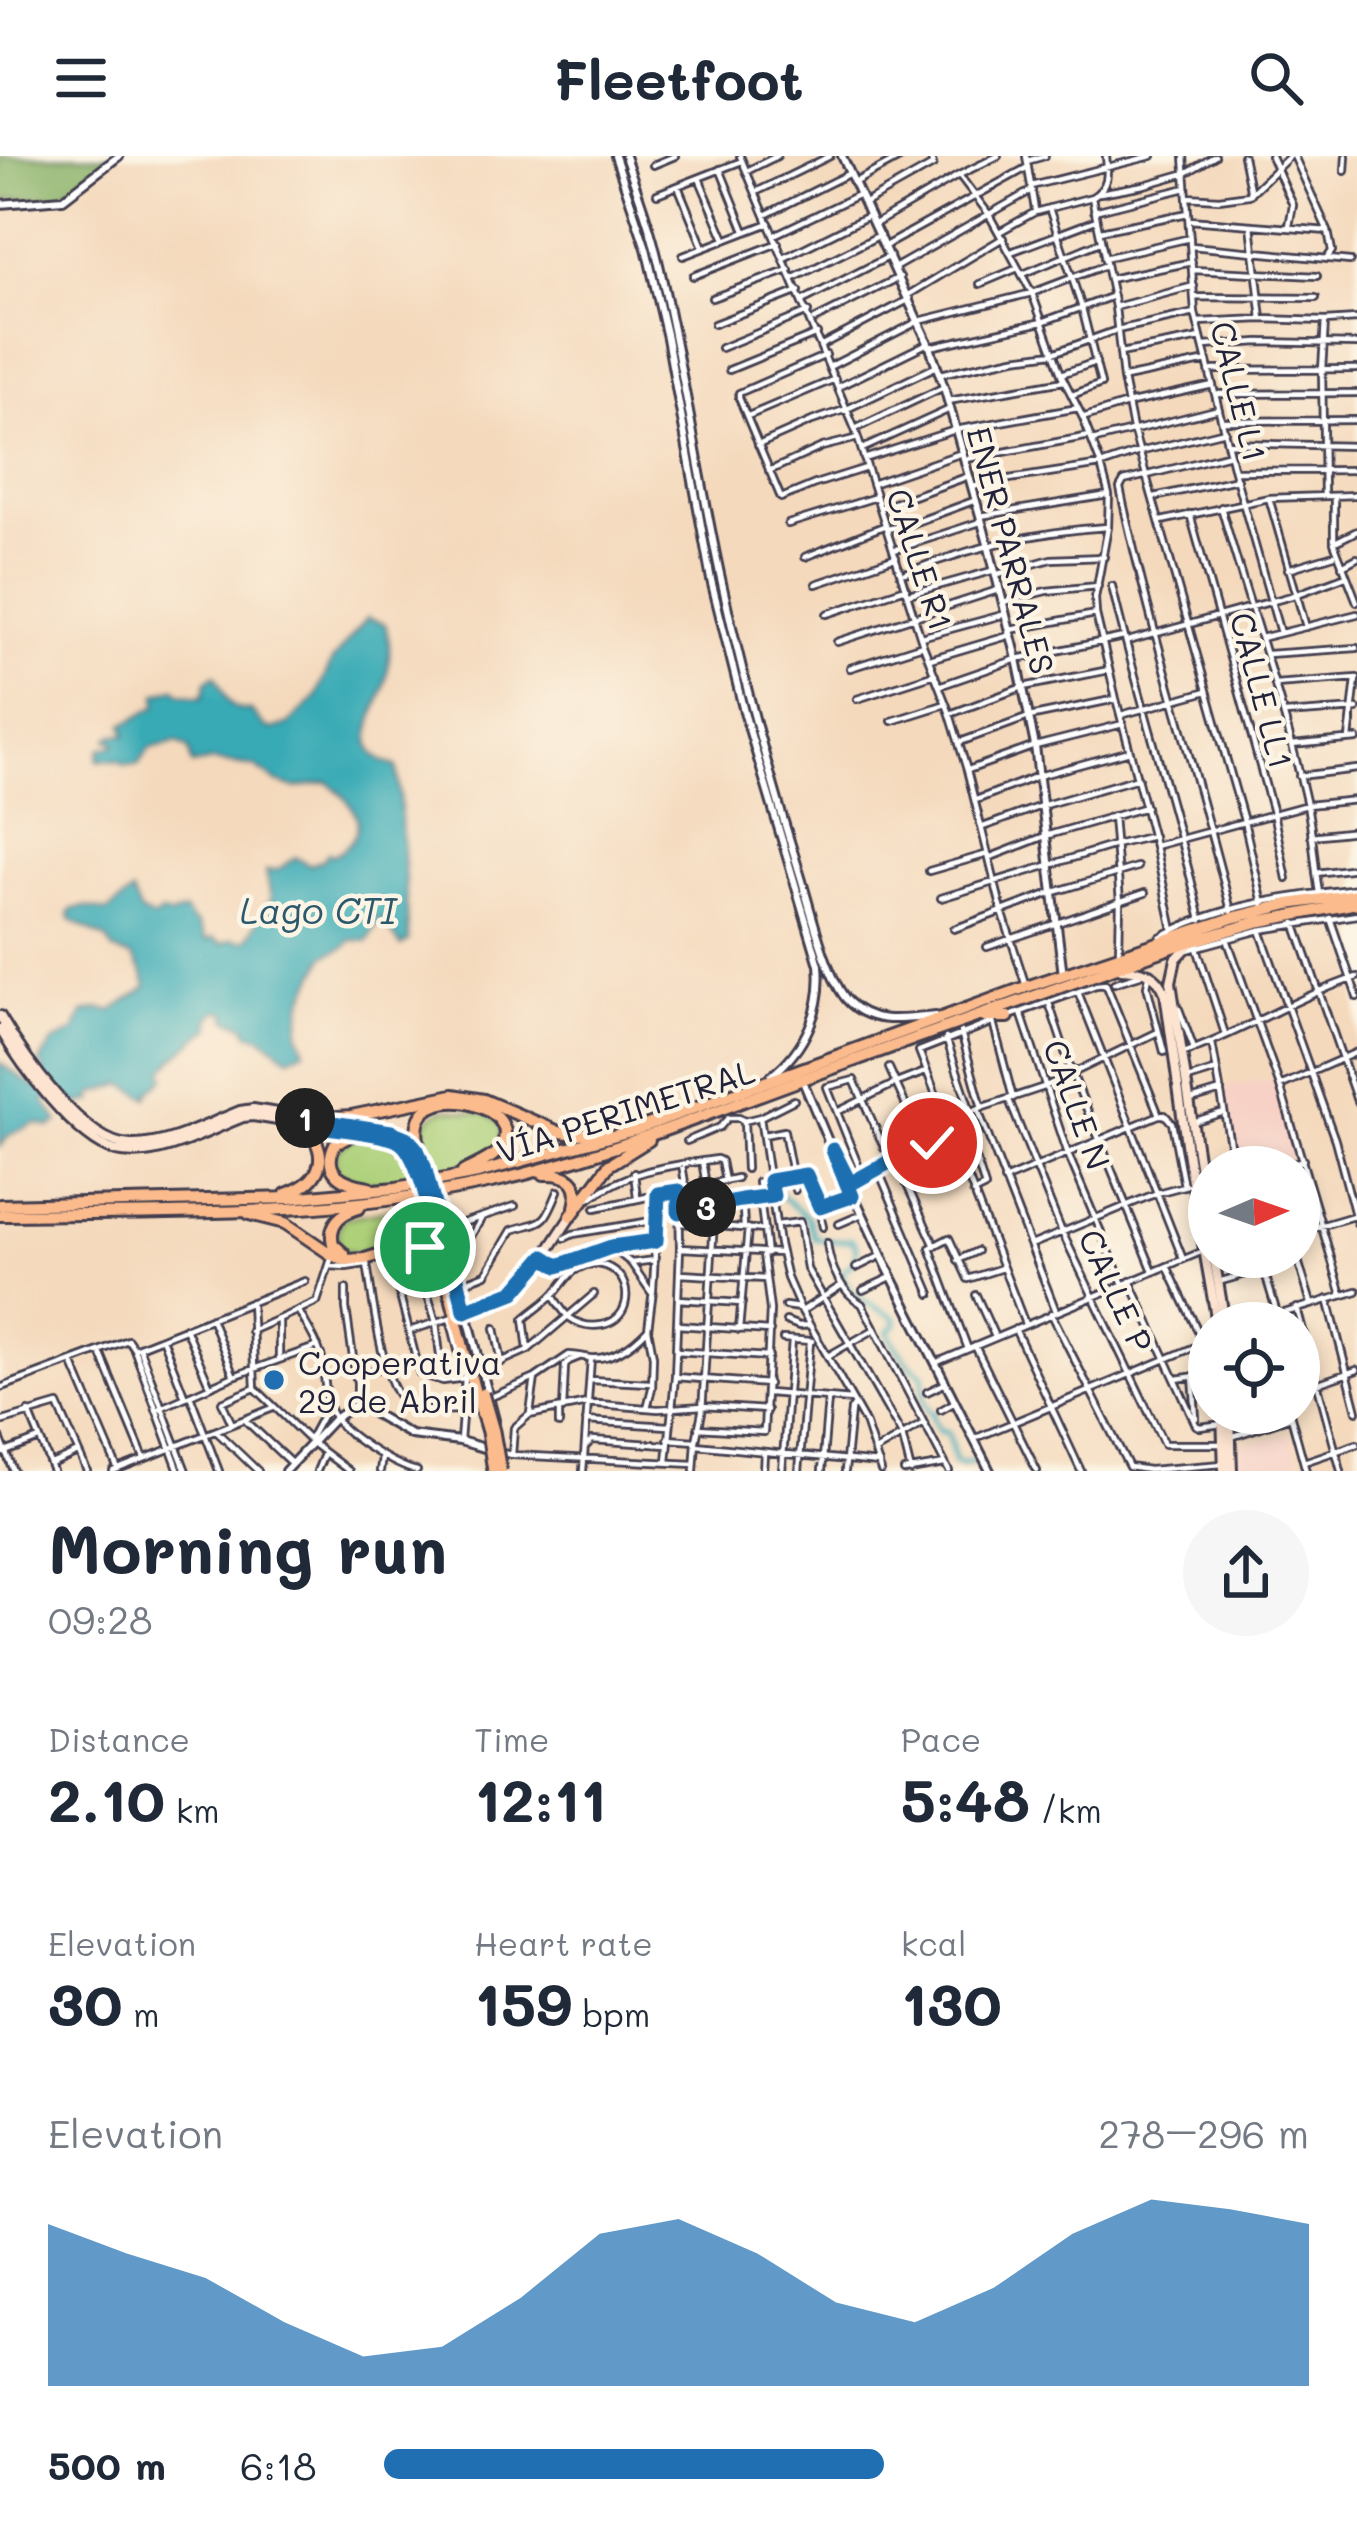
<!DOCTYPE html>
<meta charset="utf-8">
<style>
:root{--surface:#fff;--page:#f6f6f7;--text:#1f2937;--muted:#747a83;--accent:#1f6fb2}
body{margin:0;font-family:Mali,sans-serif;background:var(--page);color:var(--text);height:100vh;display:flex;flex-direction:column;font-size:45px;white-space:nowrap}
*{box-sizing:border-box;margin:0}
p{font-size:39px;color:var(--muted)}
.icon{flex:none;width:66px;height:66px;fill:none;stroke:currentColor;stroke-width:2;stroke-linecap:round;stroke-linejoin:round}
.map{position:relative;height:1315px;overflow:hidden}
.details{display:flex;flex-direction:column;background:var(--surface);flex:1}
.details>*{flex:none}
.needle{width:78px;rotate:88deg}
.fabs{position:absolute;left:1188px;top:990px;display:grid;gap:24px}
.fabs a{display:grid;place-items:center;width:132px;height:132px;border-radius:50%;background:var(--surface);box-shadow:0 6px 18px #0003;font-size:60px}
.pin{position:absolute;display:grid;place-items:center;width:102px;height:102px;color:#fff;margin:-51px;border:6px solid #fff;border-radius:50%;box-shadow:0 3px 12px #0007}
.km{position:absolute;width:60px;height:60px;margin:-30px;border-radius:50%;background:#222;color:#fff;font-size:33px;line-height:60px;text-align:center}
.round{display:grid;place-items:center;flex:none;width:126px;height:126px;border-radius:63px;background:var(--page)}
.overview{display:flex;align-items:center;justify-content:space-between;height:204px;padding:0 48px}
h1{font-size:66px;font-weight:700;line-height:90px}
.figures{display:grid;grid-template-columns:repeat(3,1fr);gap:18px;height:204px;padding:12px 48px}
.figures div{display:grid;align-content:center}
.figures b{font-size:60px;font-weight:700}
.figures small{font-size:33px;font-weight:400}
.figures p{font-size:33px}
.chart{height:336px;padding:24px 48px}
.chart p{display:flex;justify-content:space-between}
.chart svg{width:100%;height:216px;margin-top:12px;fill:var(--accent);opacity:.7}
ul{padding:0 48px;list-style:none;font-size:39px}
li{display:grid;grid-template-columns:192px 144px 1fr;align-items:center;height:90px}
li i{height:30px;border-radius:15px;background:var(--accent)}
header{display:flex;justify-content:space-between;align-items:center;height:156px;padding:0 48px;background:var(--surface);font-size:54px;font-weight:700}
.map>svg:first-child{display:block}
.built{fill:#f7d1c6}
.green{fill:#add079;stroke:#68795a;stroke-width:3}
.forest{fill:#8ab269;stroke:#566a52;stroke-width:3}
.water{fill:#39aab5;stroke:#2e6678;stroke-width:3}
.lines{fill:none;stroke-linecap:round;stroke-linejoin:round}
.canal{stroke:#39aab5;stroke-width:6}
.minor-casing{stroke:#423d4e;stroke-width:10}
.tertiary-casing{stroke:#423d4e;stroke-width:12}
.secondary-casing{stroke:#423d4e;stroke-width:14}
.primary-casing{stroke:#423d4e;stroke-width:15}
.trunk-casing{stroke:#423d4e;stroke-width:16}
.minor{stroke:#fff;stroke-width:4.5}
.tertiary{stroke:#fff;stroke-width:6}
.secondary{stroke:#fde4d1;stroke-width:8}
.primary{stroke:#fbbb8d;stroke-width:9}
.trunk{stroke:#fbbb8d;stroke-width:10}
.primary-bridge-casing{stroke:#423d4e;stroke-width:15;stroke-linecap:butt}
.primary-bridge{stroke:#fbbb8d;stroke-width:9}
.route-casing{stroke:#fff;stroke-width:24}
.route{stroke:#1f6fb2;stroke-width:15}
.poi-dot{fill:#1f6fb2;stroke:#fcf5e5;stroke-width:4.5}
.labels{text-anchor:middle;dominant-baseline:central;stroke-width:9;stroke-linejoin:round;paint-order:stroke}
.street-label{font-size:33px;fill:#22223b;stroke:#fcf5e5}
.poi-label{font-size:33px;fill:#22223b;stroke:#fcf5e5;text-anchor:start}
.water-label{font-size:36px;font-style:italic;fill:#2b586c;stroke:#fcf5e5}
</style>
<header><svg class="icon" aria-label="menu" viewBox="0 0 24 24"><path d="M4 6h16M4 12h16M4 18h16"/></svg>Fleetfoot<svg class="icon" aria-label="search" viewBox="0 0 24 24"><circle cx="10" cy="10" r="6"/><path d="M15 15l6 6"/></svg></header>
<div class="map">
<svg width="1357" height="1315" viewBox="0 0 1357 1315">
<rect width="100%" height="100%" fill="#fcf5e5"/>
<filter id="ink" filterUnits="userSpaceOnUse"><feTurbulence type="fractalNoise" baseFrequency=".00833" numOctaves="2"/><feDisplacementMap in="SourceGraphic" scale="24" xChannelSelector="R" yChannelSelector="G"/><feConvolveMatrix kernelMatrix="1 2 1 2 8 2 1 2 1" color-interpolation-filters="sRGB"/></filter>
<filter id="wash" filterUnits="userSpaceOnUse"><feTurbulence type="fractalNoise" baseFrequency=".004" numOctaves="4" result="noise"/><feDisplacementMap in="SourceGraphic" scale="48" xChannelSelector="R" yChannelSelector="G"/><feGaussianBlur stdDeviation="2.7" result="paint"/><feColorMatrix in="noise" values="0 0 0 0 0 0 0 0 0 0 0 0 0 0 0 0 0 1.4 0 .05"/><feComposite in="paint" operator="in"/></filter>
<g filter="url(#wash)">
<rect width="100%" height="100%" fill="#f4d9bc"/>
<path class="built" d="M1272,923l26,77 -33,11h-28l-13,-80z
M1291,1278l11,37h-64l-2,-25z"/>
<path class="green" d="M446,953l39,5 15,9 2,11 -5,15 -32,18 -34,8c-9,-27 -19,-56 15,-66z
M356,981c36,3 49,5 59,42 -28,4 -56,9 -79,-9 -2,-20 3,-23 20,-33z
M424,1048l2,15 -5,2 -2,-4 -7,2 -2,-3 -11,5 1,6 -18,10 1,8 -28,8 -13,-4c-7,-13 -5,-19 2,-31z"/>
<path class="forest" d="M0,0h112l-49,38 -18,4 -45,2z"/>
<path class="water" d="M367,462l18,6c7,20 5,39 0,59 -7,29 -37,72 11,83l2,10 11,165 -8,5 -19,-27 -4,3 -10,19 -17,-1 -6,7 -20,9 -22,44 -4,32 6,18 -16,7 -28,-20 -13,-4 -4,-8 -17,-6 1,-4 -4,-4h-7l-7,9 1,7 -36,30 -11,13 1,8 -15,14 -2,6 -24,-14 -31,10v7l-17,4 -18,-16 -14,11 14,22 -8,5 -14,-4 -27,12 -9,12v-84l34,24 11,-13 -5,-12 12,-19 23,-12 8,-18 17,-4 12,2 35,-24 -5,-16 -10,-14 -18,-6 -8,-12 -35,-19 -2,-6 4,-5 13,-2 21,5 25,-19 9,20 13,5 7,-5 9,3 15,-5 8,12 4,1 9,17 8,-3 7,6 12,-5 11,2 5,-4 22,-39 -5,-27 12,-1 17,-13 14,8 14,-5 5,-7 6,2c41,-25 22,-50 -6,-73l-33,6 -18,-6 -22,-15 -43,-6 -20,4 -3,-16 -12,-7 -27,6 -12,17h-14l-4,-4 -22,-1 2,-11 14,-3 1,-3 -7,-4 6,-4h12l-3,-10 34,-19v-12l18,-6 5,5 23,4 4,-16 8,-6c13,19 8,36 36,36l13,15 8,4 16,-5 28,-28 16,-36z"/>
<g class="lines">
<path class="canal" d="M776,1035l32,27 7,20 13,3 24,-1 4,6 -1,15 -13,11c4,24 34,35 54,46v6l-8,8c6,14 23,37 35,42l1,29 6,10h4l-2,5 8,14 6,-1 3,5 6,26 7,2 17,-4"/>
</g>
</g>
<g filter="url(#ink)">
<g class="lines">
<defs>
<path id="minor" d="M740,0l115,273 68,216 27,69 17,56 35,141 23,72
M1026,0l9,54
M1106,0c2,18 3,31 -14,41l23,110 8,72 10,50 111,392 19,83
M1184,0l11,157 39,158 46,162
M1243,0l8,38
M1271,0l22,49 -4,21
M1294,0l34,75 4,20 -4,6
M1027,5l18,-5
M653,9l22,-9
M720,13l25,62
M747,15l30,-15
M1345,15l1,-15
M959,19l29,38 44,80 29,81 22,44 18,47 8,30 -1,32 -13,71 1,16 20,85 39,147 18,84
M699,22l26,61
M855,26l48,-26
M678,30l25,61
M1031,30l121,-30
M756,36l74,-36
M1100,37l44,-8 42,-12 29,-17
M657,38l85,-33
M1187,41l32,2 30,-4 41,-39
M865,47l68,-38 -3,-9
M1049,52l33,100 19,76 -29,11
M1094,55l92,-23
M765,59l85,-42
M1189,64l139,11
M875,68l84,-49 39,-19
M1251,69l11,94
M1100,75l88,-18
M999,76l36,-20 57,-15
M774,79l86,-41
M885,90l143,-79
M1191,90l159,15
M1011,96l85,-32
M683,100l86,-33
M784,102l86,-43
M1104,102l86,-20
M896,111l136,-77
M1193,114l124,6
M1023,118l77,-32
M693,120l85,-33
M794,122l86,-43
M1109,123l83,-17
M980,128l38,-16
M908,139l95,-57
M1194,141l122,1
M712,142l77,-28
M804,144l86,-44
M1115,151l79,-21
M814,164l86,-43
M1198,166l64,-3 63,2 32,-2
M714,168l85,-33
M822,189l88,-46
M1204,190l55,-4 98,2
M930,191l112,-25 71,-26
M721,192l87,-36
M1120,197l81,-15
M826,199l-87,38v5l42,100 34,-14 51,-16
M831,210l88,-45 113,-28 74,-28
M729,214l88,-36
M1213,214l144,-1
M940,218l74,-16 39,-5 64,-23 78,-17
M1061,218l35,-12
M1125,222l82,-17
M838,231l90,-44
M1219,238l138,-1
M948,245l116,-20
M748,260l87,-37
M1085,261l42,-13 86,-19
M1225,265l132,-1
M857,272l87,-41
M1092,285l127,-32
M1228,287l129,3
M758,289l54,-24 35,-12 90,-43
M862,293l88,-40
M1230,298l-106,27 -4,7c30,143 76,282 111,423
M864,303l91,-29 123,-22
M966,303l124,-23
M769,315l53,-24 36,-9
M1237,315l120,-1
M872,328l90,-31
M973,331l23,-6 105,-16 38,-13 86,-21
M1324,340l-2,-126 3,-49
M1334,340v47l23,59
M1154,341l83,-18
M1269,342l37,129
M1221,351c28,98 62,194 85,294 7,30 8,61 13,92
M880,352l89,-32
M1190,358l83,299 14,66
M980,360l129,-21
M1161,365l108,-23 88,-3
M788,368l88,-27
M887,373l24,-5 65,-24
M1335,386l22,-11
M894,394l86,-28
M805,401l81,-32
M1342,410l15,-8
M1288,413l46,-14
M905,417c66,-26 132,-42 203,-46
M998,418l53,-15 53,-2
M816,428l80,-27
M1112,430c26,112 63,222 89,334
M909,438l86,-24
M1003,446l43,-11 52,-5
M827,458l79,-26
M1010,474l86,-16
M921,481l85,-23
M1261,482l96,-24
M1128,485l167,-46 51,-19
M837,486l161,-52
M1267,498l90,-6
M930,503l81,-24
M850,512l73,-23
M1275,528l82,-6
M939,530l78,-27 107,-22
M857,543l78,-25
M950,558l73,-27 86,-17
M1285,558l72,-5
M1121,559l86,-24
M892,565l54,-17
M1349,583l7,-60
M960,586l69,-25 87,-18
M1291,589l66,-6
M968,614l67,-24 88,-22
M1299,620l58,-7
M976,644l62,-24 92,-25
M1113,660l7,86 -1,52
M983,671l58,-21 97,-28
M1311,680l46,-5
M1155,690l152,-41 50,-5
M991,701l54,-21 101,-29
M929,715l59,-17
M1316,717l41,-5
M941,742l174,-53 38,-9
M1330,762l27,79
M1295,767l62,178
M954,773l97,-36 86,-26
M1260,774l75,210 22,83
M1160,781c57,-32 132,-41 197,-49
M1227,783l53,147 62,209
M987,791l158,-54
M1197,792l28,86
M1187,794l73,-20 97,-15
M1149,821l-2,9 17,66
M1114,827l26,-8
M1078,836l105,267
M1049,847l23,70 81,198
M1179,853l15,40
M1021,857l47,141 54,128
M1010,860l86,-31 10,-1 53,131h6l7,8 12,63
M993,866l-74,29 106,273
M993,866l20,76
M961,876l21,76
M946,882l25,74
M1212,887l22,124
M1181,898c61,-21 115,-57 176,-77
M889,912l34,75 7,-2 2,2 10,37 7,3 18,-6
M1188,923l29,-9
M1280,930l77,-34
M1009,944l53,132 102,212h59
M1191,944l30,-9
M978,954l78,201
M837,956l57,-28 31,-12
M962,959l23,72 -12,6
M760,961l19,127 8,34 13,30 65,114 16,49
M947,963l97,-32 114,-55
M1196,965l28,-9
M764,979l20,-4 11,59
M687,985l33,-14 8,-9h11l5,3
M915,992l18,43
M895,1003l40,87
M702,1005l4,24
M682,1009l4,24
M1280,1011l23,-7
M746,1013l-2,-48 16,-4 34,-17
M878,1013l53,125
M634,1017l3,24
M863,1021l-36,-90 27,-7 36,81
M1004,1024l155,-65
M770,1025l36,-6 13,32 33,-11
M758,1026l9,72
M850,1028l73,-41
M589,1043c41,-30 79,-33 128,-40l4,2 4,20
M595,1052l142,-30
M743,1053l1,18
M819,1053l4,18
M679,1056l62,-12 32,-4
M681,1067l84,7
M839,1068l21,-9
M777,1069l23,-3 7,47 95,166 9,36
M441,1074l74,-24
M1299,1076l58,-17
M565,1082l8,-4 84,-14
M827,1087c3,24 14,49 35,61l87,167
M1031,1089l126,-52 30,-8
M611,1091l20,16 20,29
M680,1092l101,5
M414,1093l22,73 7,59
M390,1101l30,117 23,7 22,-3
M544,1101l14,9 53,-19 45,-6
M1260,1101l20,66
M1297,1101l14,46
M958,1104l19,-9
M631,1107l24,-3
M367,1108c5,29 15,123 38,139 15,11 41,7 58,7
M454,1109l27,-46
M330,1110l16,1 20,-3
M1167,1110l36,76
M856,1112l22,-11
M420,1113l22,-7
M681,1118l84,5
M1130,1125l66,144 4,2 22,-3
M1218,1126l46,-13
M458,1129l28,-11 26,-44c33,-10 32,-4 46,-39
M346,1133v19l10,71
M863,1134l26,-12
M976,1139l19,42
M678,1143l64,4
M1328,1143l29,112
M251,1146l4,86 57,55 37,28
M785,1150l15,2
M1297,1152l44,163
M802,1155l40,-26
M299,1156c8,14 17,27 22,43 5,19 2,49 15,65 14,18 59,46 81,51
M1051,1157l78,154 20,3 74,-6
M211,1162l22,56
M279,1163v40
M786,1165l13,5 10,-1
M1251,1167l106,-32
M677,1169l93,6
M185,1172l24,56
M495,1172l7,34
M1015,1173l66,142
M739,1174l9,-102
M251,1175l66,-29 15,-46
M409,1175l41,-13 15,60 -5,63
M162,1182l23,59
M783,1183l29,2
M975,1190l62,125
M139,1191l47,124
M134,1193l171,-68
M134,1193l45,122
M968,1193l-38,-101 19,-10 19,41 34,-11
M528,1194l-4,-31c9,-8 20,-15 29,-24 9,-9 14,-21 26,-27 24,-13 54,8 46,37 -7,23 -37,26 -55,13 -7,-5 -12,-15 -17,-22
M676,1195l93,6
M100,1196l44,106
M828,1200l47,-27
M72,1206l45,105
M935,1207l266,-111
M480,1215l48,-21 66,-56
M1193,1220l3,42
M675,1221l93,7
M1176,1223l33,-5
M590,1224l60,3
M0,1232l128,-48 6,9
M1299,1234l58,-20
M927,1236l19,-9
M768,1237l84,7
M190,1239l29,76
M489,1242l46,-20 34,-23c7,0 14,2 21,3 24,2 43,-13 58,-29
M357,1248v-28l29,-10
M647,1252l5,-20 1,-32 -5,-27 5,-39 5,-96
M563,1253l2,-43 4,-5 10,-4
M156,1254l78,-34 84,-30
M941,1254l14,-8
M29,1256l24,59
M530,1257l5,-35
M1290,1257l16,58
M245,1264l47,44
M586,1265l83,5
M0,1266l58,-17 29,66
M232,1268l-10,-22 33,-14
M559,1268v-14
M698,1272l66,4 6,-122 -7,-56
M216,1275l42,40
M0,1281l13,34
M1231,1281l60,-20
M976,1282l233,-97
M668,1283l28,2
M309,1284l20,-37
M696,1289l183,18
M586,1290l6,-6 75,5
M877,1294l47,-27
M497,1296l15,3 182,9
M0,1298l39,-15
M512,1299l2,-27 15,-13 58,-12 71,6 45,-3 64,4
M667,1306l8,-85 5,-129 -1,-57
M1304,1306l53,-18
M51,1308l27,-12
M113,1315l160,-63
M317,1315l7,-17
M380,1315l2,-14
M583,1315l8,-113
M694,1315l2,-30 6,-29 13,-207
M763,1315l1,-18
M782,1315l10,-131
M799,1315l11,-129
M822,1315l6,-72
M845,1315l6,-61 4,-6
M904,1315l41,-7"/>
<path id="tertiary" d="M615,0l31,92 21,90 44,242 33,132 75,253c4,43 -13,84 -48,111
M625,0c11,32 23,63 31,96 26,106 41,215 64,322 22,101 49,201 80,300 10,32 26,104 48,127 24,25 56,18 87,15
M842,0l88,191 14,40 44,157 29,115 18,87 28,229
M0,48l63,-5 56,-43
M802,923l31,74
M833,994l55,119 102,202
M442,1075l5,6 48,183
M285,1315l49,-52 23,-15 54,31 49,6 31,9"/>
<path id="secondary" d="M1192,786l-16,17 -5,23 38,248
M1121,813c22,2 36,2 44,24l23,165 29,165
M0,860c22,38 84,129 131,129 37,1 76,-21 109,-34l13,-2 61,10
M0,873c21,36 76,111 116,122 9,2 20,2 29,1 33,-4 67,-23 98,-35l10,-1 142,23 13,9 11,24
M329,966c31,5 72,3 90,31
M1214,1101l11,66
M461,1157l53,-21 30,-35 27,-41
M1222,1257l2,58
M1230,1257l2,58"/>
<path id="primary" d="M433,1048l25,97
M429,1058l47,181"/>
<path id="trunk" d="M984,861h24
M311,963l40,-3 102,-21 31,5 75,32 19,2 28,-2
M356,977l-21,11c-14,29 8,39 34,43
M424,1010c-3,-14 -11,-34 -4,-48 19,-36 114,-6 76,35 -8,8 -23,13 -33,19
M544,1018c24,-1 38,7 31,33
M286,1038c38,-13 45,-41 17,-70
M0,1049l290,-7 106,-10 82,-15 156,-43 392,-143 206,-69 57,-14 68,-10
M249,1058l36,9 47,32 13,5 20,-1 55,-17 11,4 10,14
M0,1059c160,-3 325,3 482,-31 111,-23 216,-67 321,-105 123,-45 247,-88 370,-132l84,-25 100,-19
M571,1060l38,-51 40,-25
M414,1083l12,-8 3,-18
M344,1098l-11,-10c-5,-20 8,-31 26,-36"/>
</defs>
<use href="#minor" class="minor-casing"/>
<use href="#tertiary" class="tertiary-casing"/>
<use href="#secondary" class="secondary-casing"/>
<use href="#primary" class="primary-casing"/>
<use href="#trunk" class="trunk-casing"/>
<use href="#minor" class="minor"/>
<use href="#tertiary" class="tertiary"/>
<use href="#secondary" class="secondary"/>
<use href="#primary" class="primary"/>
<use href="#trunk" class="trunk"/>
<defs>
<path id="primary-bridge" d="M424,1010l9,38
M422,1027l5,22
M483,1237l11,38 7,40
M476,1239l11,37 6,39"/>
</defs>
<use href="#primary-bridge" class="primary-bridge-casing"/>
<use href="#primary-bridge" class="primary-bridge"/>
</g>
</g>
<g class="lines" filter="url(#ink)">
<defs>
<path id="route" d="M425,1091l-11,2 6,20 22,-7c-7,-26 -21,-112 -45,-122 -20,-9 -71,-12 -94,-16l-8,-2 -1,-5 97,15 17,7 9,11 7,16 16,62 7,9 18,74 49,-19 30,-35 14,9 53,-19 45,-6 2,-47 21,-3v21l62,-12 32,-4 -3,-15 36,-6 14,32 32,-11 -19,-46 17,34 73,-41 7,-2 2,2"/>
</defs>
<use href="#route" class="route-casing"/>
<use href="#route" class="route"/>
</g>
<circle class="poi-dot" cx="274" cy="1224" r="12"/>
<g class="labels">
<g class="street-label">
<text transform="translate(1240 235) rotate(76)">CALLE L1</text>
<text transform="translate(1012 394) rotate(75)">ENER PARRALES</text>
<text transform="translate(921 403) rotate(72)">CALLE R1</text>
<text transform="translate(1263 534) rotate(75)">CALLE LL1</text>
<text transform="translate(1078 948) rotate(70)">CALLE N</text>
<text transform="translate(625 954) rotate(-18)">VÍA PERIMETRAL</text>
<text transform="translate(1117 1134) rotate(65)">CALLE P</text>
</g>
<g class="poi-label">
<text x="298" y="1205">Cooperativa<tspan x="298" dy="38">29 de Abril</tspan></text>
</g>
<g class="water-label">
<text x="318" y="753">Lago CTI</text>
</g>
</g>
</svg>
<div class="fabs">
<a><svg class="needle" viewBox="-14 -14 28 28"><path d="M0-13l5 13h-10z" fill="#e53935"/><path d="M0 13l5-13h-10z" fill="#747a83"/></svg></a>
<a><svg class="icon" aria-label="locate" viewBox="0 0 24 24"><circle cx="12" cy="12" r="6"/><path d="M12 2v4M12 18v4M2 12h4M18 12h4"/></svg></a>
</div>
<div class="pin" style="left:425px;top:1091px;background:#1e9e55"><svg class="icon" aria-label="arrive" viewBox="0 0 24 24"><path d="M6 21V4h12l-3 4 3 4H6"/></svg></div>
<div class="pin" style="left:932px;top:987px;background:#d93025"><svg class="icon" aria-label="check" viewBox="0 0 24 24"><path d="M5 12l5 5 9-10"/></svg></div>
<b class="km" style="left:305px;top:962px">1</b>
<b class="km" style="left:706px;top:1051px">3</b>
</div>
<section class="details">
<div class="overview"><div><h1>Morning run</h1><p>09:28</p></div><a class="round"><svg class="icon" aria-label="share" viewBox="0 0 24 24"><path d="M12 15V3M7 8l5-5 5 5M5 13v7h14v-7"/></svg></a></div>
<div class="figures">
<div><p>Distance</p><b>2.10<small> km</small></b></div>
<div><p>Time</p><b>12:11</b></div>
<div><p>Pace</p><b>5:48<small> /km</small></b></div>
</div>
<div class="figures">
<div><p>Elevation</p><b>30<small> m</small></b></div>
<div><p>Heart rate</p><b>159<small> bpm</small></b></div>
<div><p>kcal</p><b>130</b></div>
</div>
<div class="chart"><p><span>Elevation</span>278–296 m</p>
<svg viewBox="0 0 160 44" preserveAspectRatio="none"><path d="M0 44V11L10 17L20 22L30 31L40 38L50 36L60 26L70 13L80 10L90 17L100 27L110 31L120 24L130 13L140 6L150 8L160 11V44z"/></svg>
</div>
<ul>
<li><b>500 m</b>6:18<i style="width:54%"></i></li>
</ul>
</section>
